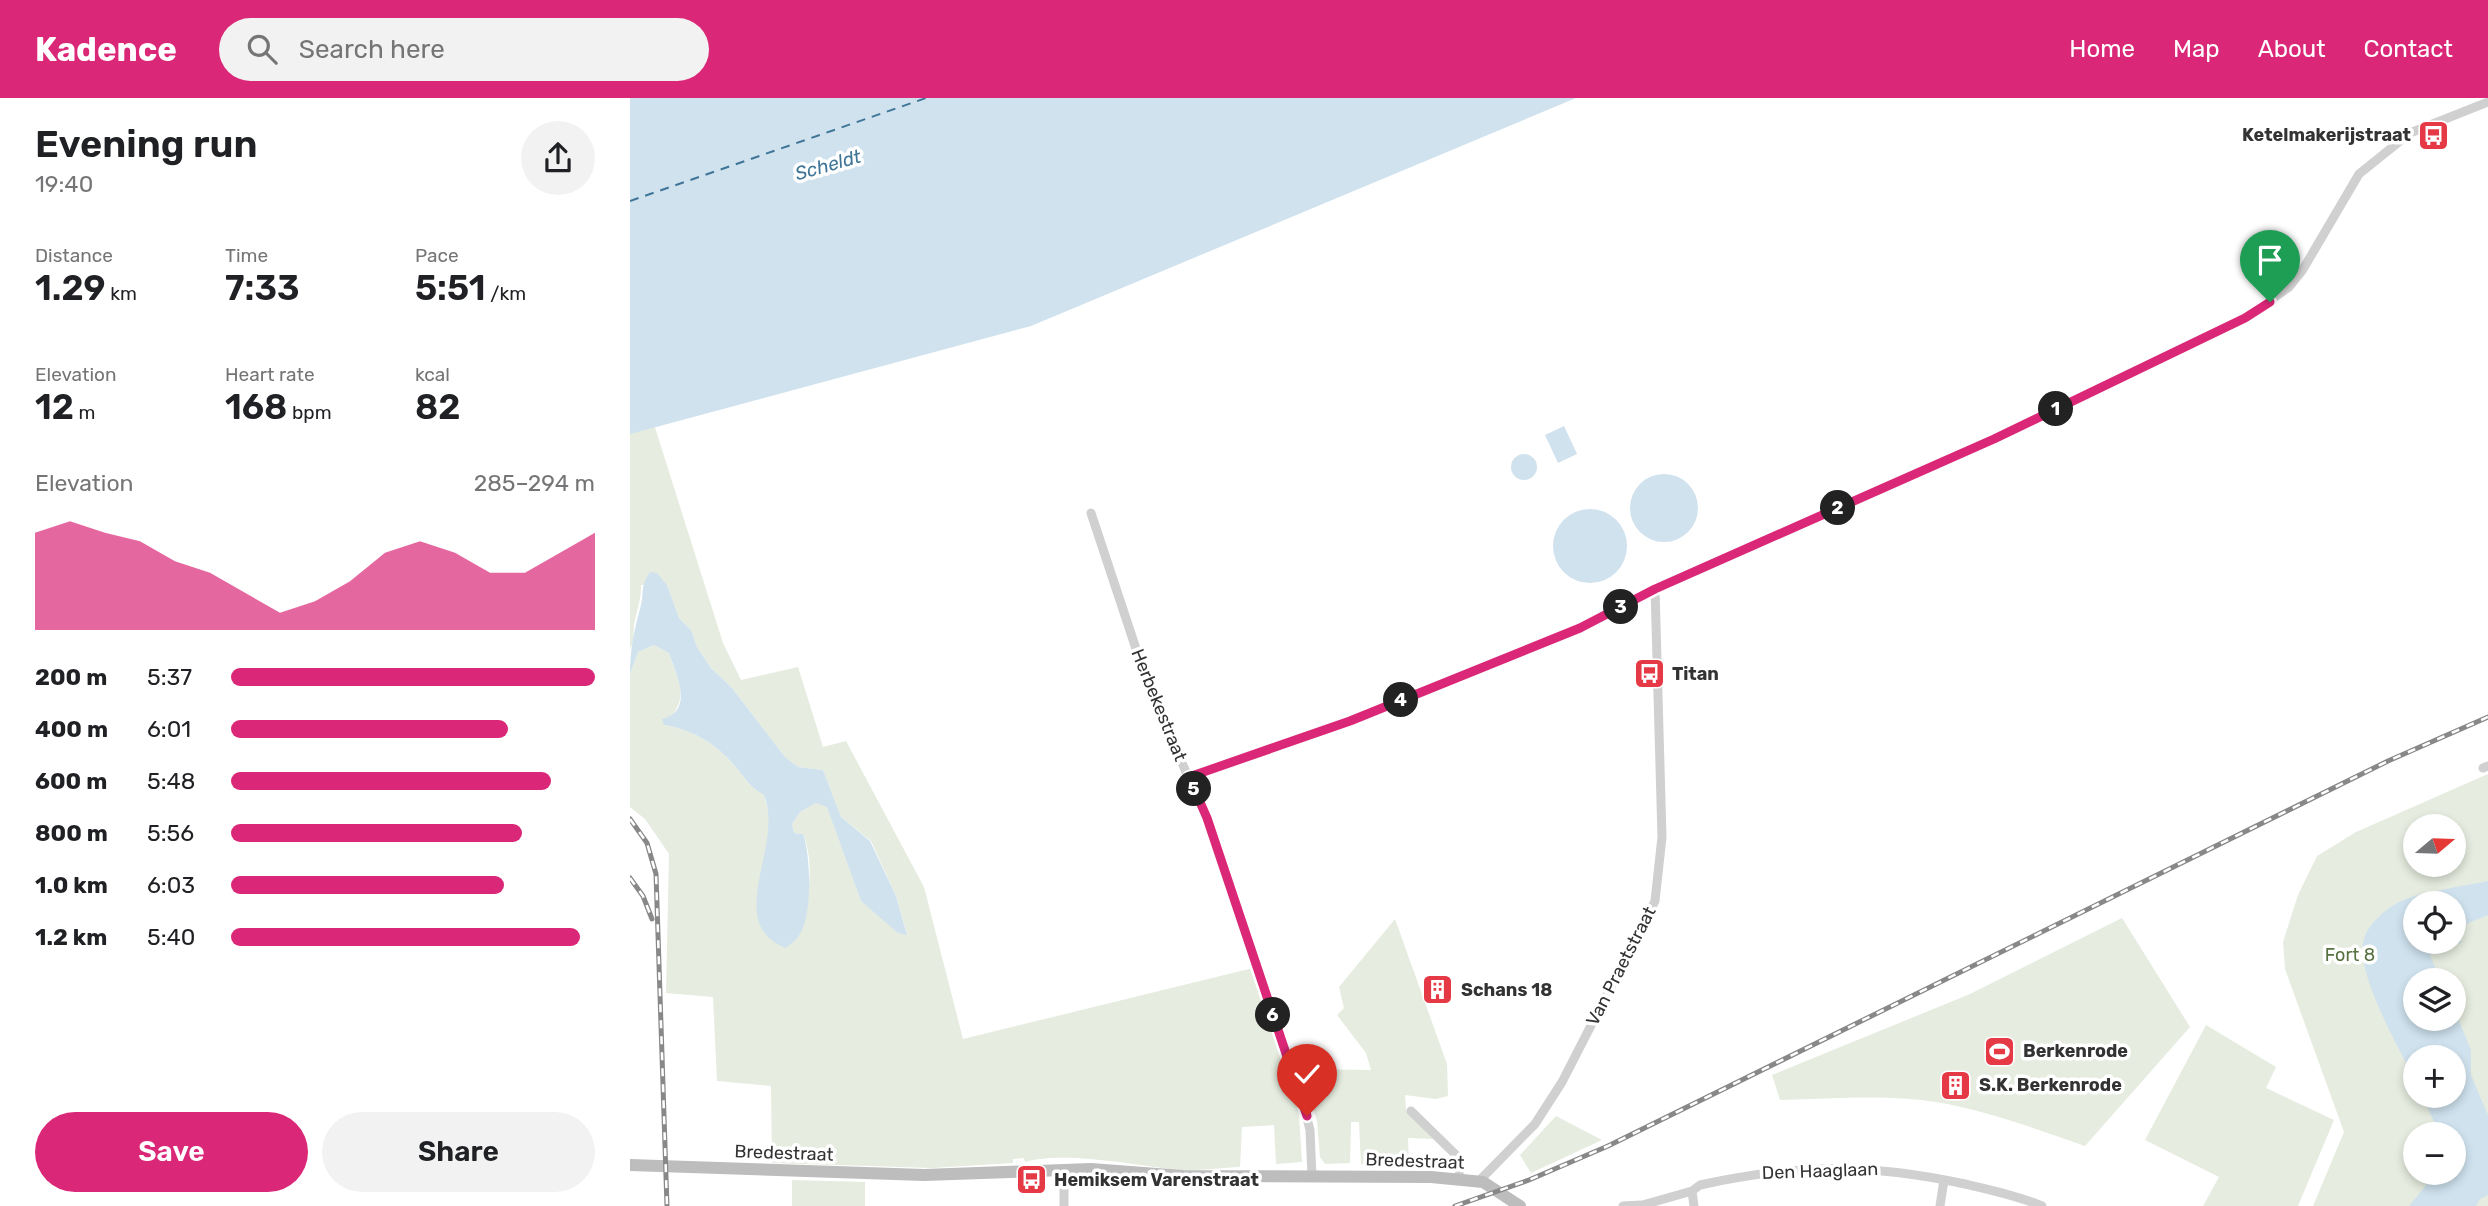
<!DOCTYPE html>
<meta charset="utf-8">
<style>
:root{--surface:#fff;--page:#f2f2f2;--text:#202124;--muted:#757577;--accent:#db2777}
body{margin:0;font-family:Rubik,sans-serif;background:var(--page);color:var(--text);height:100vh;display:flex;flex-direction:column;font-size:26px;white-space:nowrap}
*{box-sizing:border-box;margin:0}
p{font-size:23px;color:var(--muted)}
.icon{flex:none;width:38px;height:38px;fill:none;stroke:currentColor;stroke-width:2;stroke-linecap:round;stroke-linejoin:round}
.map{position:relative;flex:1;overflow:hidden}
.side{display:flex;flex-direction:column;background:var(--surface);width:630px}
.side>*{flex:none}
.needle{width:46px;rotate:71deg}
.tools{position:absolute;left:1773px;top:716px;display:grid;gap:14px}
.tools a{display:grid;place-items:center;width:63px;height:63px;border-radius:50%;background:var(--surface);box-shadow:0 4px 10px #0003;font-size:35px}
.pin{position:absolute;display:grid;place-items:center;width:60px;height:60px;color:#fff;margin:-72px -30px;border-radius:50% 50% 50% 0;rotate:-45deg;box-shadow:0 0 7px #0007}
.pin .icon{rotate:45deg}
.km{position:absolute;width:35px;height:35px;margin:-18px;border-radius:50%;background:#222;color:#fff;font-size:19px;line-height:35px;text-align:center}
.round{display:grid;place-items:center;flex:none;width:74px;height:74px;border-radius:37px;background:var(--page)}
.summary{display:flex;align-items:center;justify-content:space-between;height:119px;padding:0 35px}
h1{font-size:38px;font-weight:600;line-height:52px}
.metrics{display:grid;grid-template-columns:repeat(3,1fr);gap:10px;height:119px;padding:7px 35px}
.metrics div{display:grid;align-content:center}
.metrics b{font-size:35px;font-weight:600}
.metrics small{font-size:19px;font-weight:400}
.metrics p{font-size:19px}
.chart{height:196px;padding:14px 35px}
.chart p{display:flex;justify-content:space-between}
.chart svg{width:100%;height:126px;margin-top:7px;fill:var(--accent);opacity:.7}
.primary-button{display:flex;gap:14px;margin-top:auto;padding:14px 35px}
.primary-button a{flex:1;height:80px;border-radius:42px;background:var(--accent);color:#fff;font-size:28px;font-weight:600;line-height:80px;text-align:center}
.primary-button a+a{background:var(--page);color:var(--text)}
ul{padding:0 35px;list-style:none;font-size:23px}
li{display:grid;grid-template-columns:112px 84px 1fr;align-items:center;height:52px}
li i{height:18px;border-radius:9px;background:var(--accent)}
header{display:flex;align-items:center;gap:42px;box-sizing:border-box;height:98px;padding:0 35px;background:var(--accent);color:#fff}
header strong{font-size:33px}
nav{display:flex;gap:38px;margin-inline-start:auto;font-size:24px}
.search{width:490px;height:63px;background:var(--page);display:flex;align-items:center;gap:18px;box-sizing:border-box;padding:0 24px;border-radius:38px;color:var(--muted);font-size:26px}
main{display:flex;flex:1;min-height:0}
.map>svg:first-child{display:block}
.green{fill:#e6ecdf;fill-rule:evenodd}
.water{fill:#cfe2ee;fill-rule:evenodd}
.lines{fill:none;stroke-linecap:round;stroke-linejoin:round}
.ferry{stroke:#3f7597;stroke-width:2;stroke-dasharray:9 7;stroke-linecap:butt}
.minor{stroke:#d0d0d0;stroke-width:9}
.secondary{stroke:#bdbdbd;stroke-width:12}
.rail-casing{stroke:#888;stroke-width:5}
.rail{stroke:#fff;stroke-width:2.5;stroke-dasharray:8;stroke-linecap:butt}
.route-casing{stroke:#fff;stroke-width:14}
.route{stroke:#db2777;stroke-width:9}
.labels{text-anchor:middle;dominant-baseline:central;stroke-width:7;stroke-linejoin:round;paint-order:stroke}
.poi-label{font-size:18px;font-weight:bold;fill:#333;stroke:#fff;text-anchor:start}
.street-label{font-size:18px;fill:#333;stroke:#fff}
.park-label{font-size:18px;fill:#56703f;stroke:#fff}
.water-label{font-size:19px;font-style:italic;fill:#3f7597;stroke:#fff}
</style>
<header>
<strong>Kadence</strong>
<div class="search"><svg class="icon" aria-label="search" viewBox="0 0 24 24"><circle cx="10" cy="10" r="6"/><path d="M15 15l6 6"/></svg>Search here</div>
<nav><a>Home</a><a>Map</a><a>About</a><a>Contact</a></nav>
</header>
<main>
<section class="side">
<div class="summary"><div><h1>Evening run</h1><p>19:40</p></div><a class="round"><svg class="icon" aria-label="share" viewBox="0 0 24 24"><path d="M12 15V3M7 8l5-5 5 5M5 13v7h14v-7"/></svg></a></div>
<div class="metrics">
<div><p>Distance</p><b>1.29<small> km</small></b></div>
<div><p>Time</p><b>7:33</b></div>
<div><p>Pace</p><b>5:51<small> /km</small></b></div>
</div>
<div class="metrics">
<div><p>Elevation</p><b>12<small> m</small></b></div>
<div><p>Heart rate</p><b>168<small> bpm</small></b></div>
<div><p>kcal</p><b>82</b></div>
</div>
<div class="chart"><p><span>Elevation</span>285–294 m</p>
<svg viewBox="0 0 160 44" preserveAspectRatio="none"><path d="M0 44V10L10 6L20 10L30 13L40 20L50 24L60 31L70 38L80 34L90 27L100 17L110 13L120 17L130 24L140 24L150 17L160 10V44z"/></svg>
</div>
<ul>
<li><b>200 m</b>5:37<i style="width:100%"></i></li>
<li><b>400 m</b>6:01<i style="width:76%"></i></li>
<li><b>600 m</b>5:48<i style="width:88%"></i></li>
<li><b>800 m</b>5:56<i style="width:80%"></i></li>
<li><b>1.0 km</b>6:03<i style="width:75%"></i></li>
<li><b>1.2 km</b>5:40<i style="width:96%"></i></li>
</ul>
<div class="primary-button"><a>Save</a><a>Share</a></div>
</section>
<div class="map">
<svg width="1858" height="1108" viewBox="0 0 1858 1108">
<rect width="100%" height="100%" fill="#fff"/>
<path class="green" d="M23,323l70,222 18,37 57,-13 25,80 23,-6 78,146 39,152 294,-72 42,147 3,48 -26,2 -2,-39 -32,2 -2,40c-22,1 -48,5 -70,2 -40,-5 -108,-18 -145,-7l-1,-4 -11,1v4l-81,5 -160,-5 -1,-77 -54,-5 -4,-84 -47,-4 3,-139 -24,-35 -15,-12v-133l8,-22 16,-7 15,8c10,31 22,45 -5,72 31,5 56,21 75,46 9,11 10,16 24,22l7,24 -4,34 40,57c4,-27 7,-48 -3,-74l-9,-1 -2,-9 8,-12 16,-9 11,3 34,95 46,33 -11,-38 -25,-55 -30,-24 -18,-47 -25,-3 -13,-10 -53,-69 -21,-20 -14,-21 -6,-17 -12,-12 -12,-33h-26c0,15 -3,21 -6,35 -3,11 1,19 -5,29v-221z
M1858,676v432h-175l31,-74 -59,-163 -2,-27 15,-47 19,-39 39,-24zM1785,728h39v38h-39zM1785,805h39v39h-39zM1785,882h39v38h-39zM1785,959h39v39h-39zM1785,1036h39v38h-39z
M1492,820l68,109 -105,119c-49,-17 -97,-35 -149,-44 -52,-8 -104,-3 -156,-2l-8,-25 198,-81z
M765,821l52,145 1,32 -12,3 -31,-4 1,15 27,29 -25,-1 1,25 -48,1 -2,-42h-8l-1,41 -25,1 -5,-7 -3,-36 -16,-52 70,1 -5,-17 -29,-38 7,-7 -5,-21z
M1576,927l70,42 -10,21 68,32 -36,86h-95l16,-29 -74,-37z
M926,1018l46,24 -71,33 -11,-18z
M162,1082l73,2v24h-73z"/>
<path class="water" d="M0,0h946l-545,228 -401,108z
M934,328l13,28 -19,9 -13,-28z
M881 369a13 13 0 1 1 26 0a13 13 0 1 1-26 0Z
M1000 410a34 34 0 1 1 68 0a34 34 0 1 1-68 0Z
M923 448a37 37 0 1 1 74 0a37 37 0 1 1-74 0Z
M20,474l7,1 10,12 12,33 12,12 6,17 14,21 21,20 53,69 13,10 25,3 18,47 29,24 26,55 11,39 -9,-2 -37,-32 -34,-94 -11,-4 -16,9 -8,12 2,9 9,1c8,21 10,85 -5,103 -3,4 -9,8 -12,11 -65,-24 1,-106 -23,-154 -13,-7 -15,-12 -24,-23 -19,-25 -44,-41 -75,-46l-2,-6c33,-8 14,-45 7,-66l-15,-8 -16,7 -8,22c0,-23 4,-44 10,-65 5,-16 -1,-21 10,-37z
M1858,783v34l-31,13 5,14 -32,13 10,25h-25v38h39v-9l17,41v25l17,40v80l-8,4 -4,7h-67l27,-33 18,-1v-38h-14l-18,-38h32v-39h-39v24c-14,-31 -64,-113 -50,-145 5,-13 22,-28 34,-34 20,-10 65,-16 89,-21zM1785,805h39v39h-39z"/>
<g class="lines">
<path class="ferry" d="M0,103l296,-103"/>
<path class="minor" d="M461,415l61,184 55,121 95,281 8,31 2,47
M1853,670l5,-2
M559,679l161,-56 230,-93 75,-39 339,-150 251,-121 44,-31 13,-16 57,-97 51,-41 78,-31
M781,1013l46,45 3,4 -1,18
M434,1079v29
M849,1083l56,-57 27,-42 93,-181 7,-64 -7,-248
M1062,1093l2,15
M993,1108l18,-1
M1009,1108l53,-15 8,-6c97,-21 168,-22 265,-1 26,6 53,12 77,22
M1310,1108l4,-26"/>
<path class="secondary" d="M0,1067l294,10 167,-6 92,7 248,1 52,5 37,24"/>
<defs>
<path id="rail" d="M0,721l17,24 9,31 11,332
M0,780l13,18 9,23
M825,1108l74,-26 79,-34 780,-385 100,-44"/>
</defs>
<use href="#rail" class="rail-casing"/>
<use href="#rail" class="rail"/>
</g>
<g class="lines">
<defs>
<path id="route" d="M677,1018l-100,-298 -18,-41 161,-56 230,-93 75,-39 339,-150 251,-121 25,-16"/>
</defs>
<use href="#route" class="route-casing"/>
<use href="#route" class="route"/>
</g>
<defs>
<symbol id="bus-square" viewBox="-11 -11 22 22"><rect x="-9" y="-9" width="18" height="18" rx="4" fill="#e63946" stroke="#fff"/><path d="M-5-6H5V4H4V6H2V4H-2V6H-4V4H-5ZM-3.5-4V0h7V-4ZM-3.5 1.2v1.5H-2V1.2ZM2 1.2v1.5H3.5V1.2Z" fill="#fff"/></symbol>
<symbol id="building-square" viewBox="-11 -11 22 22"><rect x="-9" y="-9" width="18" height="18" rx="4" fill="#e63946" stroke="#fff"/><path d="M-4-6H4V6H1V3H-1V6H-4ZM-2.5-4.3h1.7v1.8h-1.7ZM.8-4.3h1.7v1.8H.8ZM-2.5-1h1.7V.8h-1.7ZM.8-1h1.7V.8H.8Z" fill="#fff"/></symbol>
<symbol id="stadium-square" viewBox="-11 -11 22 22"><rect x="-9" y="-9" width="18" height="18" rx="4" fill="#e63946" stroke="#fff"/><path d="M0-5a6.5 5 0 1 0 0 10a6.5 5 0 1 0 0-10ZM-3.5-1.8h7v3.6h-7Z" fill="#fff"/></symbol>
</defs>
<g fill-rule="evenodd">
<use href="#bus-square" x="1786" y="20" width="35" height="35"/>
<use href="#bus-square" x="1002" y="558" width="35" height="35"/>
<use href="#building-square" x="790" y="874" width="35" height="35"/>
<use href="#stadium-square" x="1352" y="936" width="35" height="35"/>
<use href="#building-square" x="1308" y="970" width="35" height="35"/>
<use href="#bus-square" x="384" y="1064" width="35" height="35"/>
</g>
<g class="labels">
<g class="poi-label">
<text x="1781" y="37" text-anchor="end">Ketelmakerijstraat</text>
<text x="1042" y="576">Titan</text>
<text x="831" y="892">Schans 18</text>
<text x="1393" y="953">Berkenrode</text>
<text x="1349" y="987">S.K. Berkenrode</text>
<text x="424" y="1082">Hemiksem Varenstraat</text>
</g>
<g class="street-label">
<text transform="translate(529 607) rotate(68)">Herbekestraat</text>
<text transform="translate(991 868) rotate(-63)">Van Praetstraat</text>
<text transform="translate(154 1055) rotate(2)">Bredestraat</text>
<text transform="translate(785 1063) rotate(2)">Bredestraat</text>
<text transform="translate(1190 1073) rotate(-2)">Den Haaglaan</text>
</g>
<g class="park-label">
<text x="1720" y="857">Fort 8</text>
</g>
<g class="water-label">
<text transform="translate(198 67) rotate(-16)">Scheldt</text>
</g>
</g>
</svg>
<div class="tools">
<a><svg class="needle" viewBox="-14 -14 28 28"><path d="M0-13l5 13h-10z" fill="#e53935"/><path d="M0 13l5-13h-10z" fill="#757577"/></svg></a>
<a><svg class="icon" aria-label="locate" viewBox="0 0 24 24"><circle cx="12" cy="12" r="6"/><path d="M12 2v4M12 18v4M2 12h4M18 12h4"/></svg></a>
<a><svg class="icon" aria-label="layers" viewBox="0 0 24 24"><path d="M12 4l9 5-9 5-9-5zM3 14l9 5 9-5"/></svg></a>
<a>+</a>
<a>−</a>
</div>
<div class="pin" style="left:1640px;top:204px;background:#1e9e55"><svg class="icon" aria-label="arrive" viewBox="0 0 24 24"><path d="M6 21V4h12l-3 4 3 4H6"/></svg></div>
<div class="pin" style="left:677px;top:1018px;background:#d93025"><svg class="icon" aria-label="check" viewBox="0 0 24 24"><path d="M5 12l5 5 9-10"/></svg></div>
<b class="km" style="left:1426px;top:311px">1</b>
<b class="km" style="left:1208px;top:410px">2</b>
<b class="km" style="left:991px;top:509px">3</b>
<b class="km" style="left:771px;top:602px">4</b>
<b class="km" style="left:564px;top:691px">5</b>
<b class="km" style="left:643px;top:917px">6</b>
</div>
</main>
